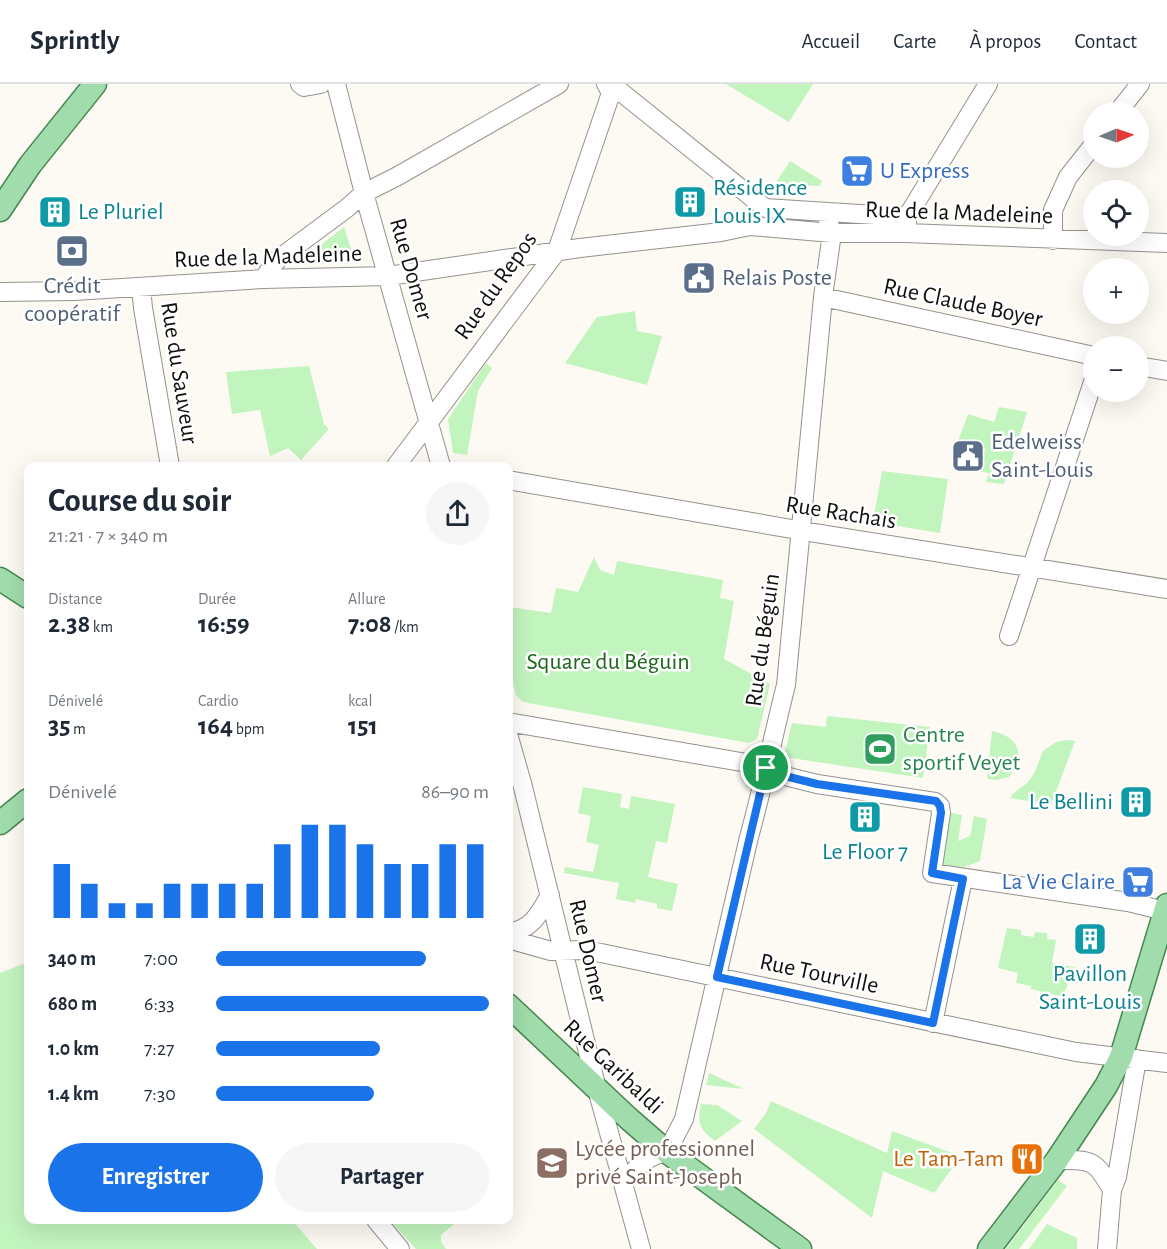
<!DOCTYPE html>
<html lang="fr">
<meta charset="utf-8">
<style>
:root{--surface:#fff;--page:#f6f6f7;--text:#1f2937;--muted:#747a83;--line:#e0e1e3;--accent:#1a73e8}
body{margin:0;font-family:"Alegreya Sans",sans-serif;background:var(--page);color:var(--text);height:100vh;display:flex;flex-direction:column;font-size:22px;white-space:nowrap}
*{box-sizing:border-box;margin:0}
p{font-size:20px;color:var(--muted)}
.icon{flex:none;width:33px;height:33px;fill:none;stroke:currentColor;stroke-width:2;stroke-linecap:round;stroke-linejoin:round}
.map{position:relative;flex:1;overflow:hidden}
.panel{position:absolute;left:24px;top:378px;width:489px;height:762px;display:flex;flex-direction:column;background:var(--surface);border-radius:12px;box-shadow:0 6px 24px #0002}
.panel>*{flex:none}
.needle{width:39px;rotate:88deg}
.tools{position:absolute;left:1083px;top:18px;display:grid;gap:12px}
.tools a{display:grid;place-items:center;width:66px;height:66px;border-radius:50%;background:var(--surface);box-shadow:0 6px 24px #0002;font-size:30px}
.pin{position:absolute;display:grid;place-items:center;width:51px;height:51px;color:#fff;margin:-26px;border:3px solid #fff;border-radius:50%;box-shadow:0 2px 6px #0007}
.round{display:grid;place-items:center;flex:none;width:63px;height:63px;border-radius:32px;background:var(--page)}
.headline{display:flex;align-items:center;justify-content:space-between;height:102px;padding:0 24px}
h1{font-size:33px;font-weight:700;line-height:45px}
.metrics{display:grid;grid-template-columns:repeat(3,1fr);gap:9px;height:102px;padding:6px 24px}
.metrics div{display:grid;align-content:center}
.metrics b{font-size:26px;font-weight:700}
.metrics small{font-size:16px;font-weight:400}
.metrics p{font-size:16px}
.chart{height:168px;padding:12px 24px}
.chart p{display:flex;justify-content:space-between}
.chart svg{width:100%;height:108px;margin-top:6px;stroke:var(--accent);stroke-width:6}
.cta{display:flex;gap:12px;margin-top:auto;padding:12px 24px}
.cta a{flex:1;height:69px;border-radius:36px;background:var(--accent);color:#fff;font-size:24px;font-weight:700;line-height:69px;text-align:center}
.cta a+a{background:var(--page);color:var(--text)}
ul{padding:0 24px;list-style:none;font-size:20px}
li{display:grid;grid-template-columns:96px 72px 1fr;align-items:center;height:45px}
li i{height:15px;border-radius:8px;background:var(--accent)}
header{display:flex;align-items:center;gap:36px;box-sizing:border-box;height:84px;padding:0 30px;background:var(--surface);border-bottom:2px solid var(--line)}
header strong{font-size:28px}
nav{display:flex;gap:33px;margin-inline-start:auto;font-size:21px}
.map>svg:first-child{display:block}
.green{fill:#c2f4be}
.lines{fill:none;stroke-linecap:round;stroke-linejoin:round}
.minor-casing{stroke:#95928d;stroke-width:20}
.major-casing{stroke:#468651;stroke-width:25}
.minor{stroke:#fff;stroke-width:18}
.major{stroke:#a1ddac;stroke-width:22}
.route-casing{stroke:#fff;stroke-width:12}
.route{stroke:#1a73e8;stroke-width:8}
.labels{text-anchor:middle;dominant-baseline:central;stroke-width:5;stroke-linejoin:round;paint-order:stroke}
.shop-label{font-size:24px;fill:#366cbe;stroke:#fff;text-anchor:start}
.culture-label{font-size:24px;fill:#0d838f;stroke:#fff;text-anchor:start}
.street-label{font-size:24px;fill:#11100e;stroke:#fff}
.service-label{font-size:24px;fill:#4e5e75;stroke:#fff;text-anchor:start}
.park-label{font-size:24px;fill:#1c671b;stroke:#fff}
.leisure-label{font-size:24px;fill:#27864d;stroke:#fff;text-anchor:start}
.education-label{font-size:24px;fill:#785e54;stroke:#fff;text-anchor:start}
.food-label{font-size:24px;fill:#c56008;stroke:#fff;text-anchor:end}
</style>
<header>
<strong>Sprintly</strong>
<nav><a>Accueil</a><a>Carte</a><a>À propos</a><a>Contact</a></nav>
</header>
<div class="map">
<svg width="1167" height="1165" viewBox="0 0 1167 1165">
<rect width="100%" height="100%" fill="#fdfaf4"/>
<path class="green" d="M726,0h87l-24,38z
M790,77l32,20 -3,5 -44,-2z
M344,143l11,34 -55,4 -1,-3z
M635,227l2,20 25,5 -15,49 -82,-22 32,-46z
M486,279l6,5 -14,23 -11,64 -14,-2 -5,-34z
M309,282l15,58 5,5 -28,31 -13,-12 -18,8 -10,-46 -28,4 -6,-42z
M999,323l28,5 -23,72 -18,-2 3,-9 -11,-2 7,-22 -27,-8 10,-27 26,8z
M882,387l66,8 -8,54 -67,-11z
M594,473l6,13 14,5 3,-14 106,19 -3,18 14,3 -10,58 46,25 -13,55 -8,4 -226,-41 -7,-7 -7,-29v-59l42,6 5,-25 22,4z
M827,632l103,11 -7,51 -139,-21 8,-34 34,4z
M992,647c26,5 35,24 17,46l-12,3 -10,-1z
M1066,656l9,1 -24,64 -41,-7c4,-7 12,-10 18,-16 9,-10 10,-20 15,-31l13,-9z
M583,703l39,7 -2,13 9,2 2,-13 44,8 -8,39 -11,-2 -8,36 30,7 -6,27 -15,-3v-4l-21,-5 -1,4 -19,-4 3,-16 -55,-10 1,-6 28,5 6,-27 -13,-3 5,-26 -13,-3z
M948,728l14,3 -4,26 12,-5 4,-20 13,3 -7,42 -16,6 -10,-1 -1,5 -14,-2z
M1007,844l14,2v5l13,2 1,-5 12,1v6l9,1 -4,23 27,5 -4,11 -5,-1 -7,19 -32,-8v-3l-15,-3 2,-10 -20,-5z
M28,878v258h264l25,29h-317v-276z
M709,989l35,16 -38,-4z
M771,1017l116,52 5,-22 60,22 -2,8 6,2 -22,30 -51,-22 -11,47 -118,-89 12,-16z
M701,1020l16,1 25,16 -27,20c-16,-12 -18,-18 -14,-37z
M1058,1096l9,6 -48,63h-13z
M389,1136h70l-18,15v7l5,7h-30z
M1047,1140l30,14v11h-48z"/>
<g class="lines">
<defs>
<path id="minor" d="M300,0l4,3 17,-3
M336,0l28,109 77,273
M611,0l154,124 142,9
M1118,28l22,-28
M907,143v-10l81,-133
M1053,156v-30l15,-33 26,-33
M263,195l14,-19 70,-52 17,-15 32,-16 163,-93
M141,203l2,21 27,158
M0,208l74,-1 189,-12 125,-3 192,-28 141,-16 29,-6 82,7h74l261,10
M823,213l271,59
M1138,282l29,5
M396,382l161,-215 54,-158 -5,-9
M508,396l307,53 352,56
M1009,552l85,-257
M508,638l245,42 28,11 36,9 118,18 5,4 1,7 -9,60 196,29 37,9
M508,650l14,49 75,306 44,160
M508,848c23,-1 32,-19 42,-37
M508,855l43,12 32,-1 18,3 475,99 91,11
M933,939l30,-144
M1057,1076c35,0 38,-1 55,30
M624,1097c14,-14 22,-25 43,-29l17,-33 65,-282c14,-50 24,-101 37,-152l37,-388 9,-64 -6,-20
M376,1136l24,29
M1107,1165l5,-59 5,-13 20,-118"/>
<path id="major" d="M0,126l30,-45 65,-81
M0,495l28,18
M0,739l28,-23
M508,921l120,113 39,34 133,97
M989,1165l68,-89 49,-74 15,-29 46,-152"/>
</defs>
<use href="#minor" class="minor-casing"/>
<use href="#major" class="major-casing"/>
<use href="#minor" class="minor"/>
<use href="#major" class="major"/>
</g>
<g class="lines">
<defs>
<path id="route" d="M766,684l15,7 36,9 119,17 4,5 1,7 -9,60 31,6 -30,144 -216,-46z"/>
</defs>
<use href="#route" class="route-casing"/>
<use href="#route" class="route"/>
</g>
<defs>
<symbol id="supermarket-square" viewBox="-11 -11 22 22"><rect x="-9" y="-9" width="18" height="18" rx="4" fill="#3f7fe0" stroke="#fff"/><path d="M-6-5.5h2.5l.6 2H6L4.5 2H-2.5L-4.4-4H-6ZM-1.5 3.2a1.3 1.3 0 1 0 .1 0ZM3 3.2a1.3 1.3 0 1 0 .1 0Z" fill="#fff"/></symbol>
<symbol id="building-square" viewBox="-11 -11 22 22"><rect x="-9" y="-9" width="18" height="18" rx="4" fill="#0f9aa8" stroke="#fff"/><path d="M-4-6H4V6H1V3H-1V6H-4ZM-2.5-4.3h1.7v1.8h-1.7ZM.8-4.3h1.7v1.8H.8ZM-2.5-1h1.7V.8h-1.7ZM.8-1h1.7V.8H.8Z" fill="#fff"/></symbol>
<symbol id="bank-square" viewBox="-11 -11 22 22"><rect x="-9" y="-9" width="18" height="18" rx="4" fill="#5c6f8a" stroke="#fff"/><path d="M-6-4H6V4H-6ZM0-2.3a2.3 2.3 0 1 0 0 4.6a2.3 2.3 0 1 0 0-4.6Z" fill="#fff"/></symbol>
<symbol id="civic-square" viewBox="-11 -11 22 22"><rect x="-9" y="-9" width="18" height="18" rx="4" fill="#5c6f8a" stroke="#fff"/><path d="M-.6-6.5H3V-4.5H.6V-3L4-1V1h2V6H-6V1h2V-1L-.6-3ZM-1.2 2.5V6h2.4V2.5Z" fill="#fff"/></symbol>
<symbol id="stadium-square" viewBox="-11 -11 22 22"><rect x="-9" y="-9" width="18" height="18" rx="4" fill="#2e9e5b" stroke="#fff"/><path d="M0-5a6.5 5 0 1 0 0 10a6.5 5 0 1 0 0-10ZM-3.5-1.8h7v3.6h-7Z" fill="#fff"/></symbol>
<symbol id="restaurant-square" viewBox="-11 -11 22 22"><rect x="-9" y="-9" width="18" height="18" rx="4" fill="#e8710a" stroke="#fff"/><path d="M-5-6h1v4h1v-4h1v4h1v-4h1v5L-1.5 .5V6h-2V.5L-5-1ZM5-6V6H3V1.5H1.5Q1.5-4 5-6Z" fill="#fff"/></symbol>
<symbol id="school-square" viewBox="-11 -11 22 22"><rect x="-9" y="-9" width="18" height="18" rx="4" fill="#8d6e63" stroke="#fff"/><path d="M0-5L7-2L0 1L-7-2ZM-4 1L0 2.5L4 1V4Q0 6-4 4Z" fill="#fff"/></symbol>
</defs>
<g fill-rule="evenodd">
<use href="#supermarket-square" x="838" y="68" width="38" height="38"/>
<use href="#building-square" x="671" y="99" width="38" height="38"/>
<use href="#building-square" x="36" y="109" width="38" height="38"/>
<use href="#bank-square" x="53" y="148" width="38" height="38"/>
<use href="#civic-square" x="680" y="175" width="38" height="38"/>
<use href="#civic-square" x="949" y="353" width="38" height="38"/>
<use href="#stadium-square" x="861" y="646" width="38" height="38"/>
<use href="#building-square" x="1117" y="699" width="38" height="38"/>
<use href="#building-square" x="846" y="714" width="38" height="38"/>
<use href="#supermarket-square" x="1119" y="779" width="38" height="38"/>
<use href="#building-square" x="1071" y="836" width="38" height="38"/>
<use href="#restaurant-square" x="1008" y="1056" width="38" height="38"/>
<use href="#school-square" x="533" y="1060" width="38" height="38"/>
</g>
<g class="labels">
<g class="shop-label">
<text x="880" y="87">U Express</text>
<text x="1115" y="798" text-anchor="end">La Vie Claire</text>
</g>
<g class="culture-label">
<text x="713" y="104">Résidence<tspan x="713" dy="28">Louis IX</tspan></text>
<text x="78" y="128">Le Pluriel</text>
<text x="1113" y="718" text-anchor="end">Le Bellini</text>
<text x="865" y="768" text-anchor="middle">Le Floor 7</text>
<text x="1090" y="890" text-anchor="middle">Pavillon<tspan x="1090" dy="28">Saint-Louis</tspan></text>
</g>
<g class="street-label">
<text transform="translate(959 129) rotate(2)">Rue de la Madeleine</text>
<text transform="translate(268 173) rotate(-2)">Rue de la Madeleine</text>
<text transform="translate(411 185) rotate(74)">Rue Domer</text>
<text transform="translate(496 202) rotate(-55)">Rue du Repos</text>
<text transform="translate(963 219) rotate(12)">Rue Claude Boyer</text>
<text transform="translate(179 289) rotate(81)">Rue du Sauveur</text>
<text transform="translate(841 429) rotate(9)">Rue Rachais</text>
<text transform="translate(763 556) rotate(-82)">Rue du Béguin</text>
<text transform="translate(588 867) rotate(77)">Rue Domer</text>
<text transform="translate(819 890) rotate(12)">Rue Tourville</text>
<text transform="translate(613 983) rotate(43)">Rue Garibaldi</text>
</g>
<g class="service-label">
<text x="722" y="194">Relais Poste</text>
<text x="72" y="202" text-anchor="middle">Crédit<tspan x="72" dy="28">coopératif</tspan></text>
<text x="991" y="358">Edelweiss<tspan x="991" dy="28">Saint-Louis</tspan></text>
</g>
<g class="park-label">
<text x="608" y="578">Square du Béguin</text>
</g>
<g class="leisure-label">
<text x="903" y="651">Centre<tspan x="903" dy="28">sportif Veyet</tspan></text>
</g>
<g class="education-label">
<text x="575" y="1065">Lycée professionnel<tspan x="575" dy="28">privé Saint-Joseph</tspan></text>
</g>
<g class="food-label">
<text x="1004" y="1075">Le Tam-Tam</text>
</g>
</g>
</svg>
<div class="tools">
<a><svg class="needle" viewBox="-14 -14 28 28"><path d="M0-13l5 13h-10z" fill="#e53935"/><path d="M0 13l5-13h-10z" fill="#747a83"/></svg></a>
<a><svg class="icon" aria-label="locate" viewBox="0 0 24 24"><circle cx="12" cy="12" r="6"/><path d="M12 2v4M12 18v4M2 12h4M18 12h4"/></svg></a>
<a>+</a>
<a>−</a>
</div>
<div class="pin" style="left:766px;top:684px;background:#1e9e55"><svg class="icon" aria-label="arrive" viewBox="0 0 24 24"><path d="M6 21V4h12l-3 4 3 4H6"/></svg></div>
<section class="panel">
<div class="headline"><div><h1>Course du soir</h1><p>21:21 · 7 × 340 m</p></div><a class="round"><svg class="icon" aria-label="share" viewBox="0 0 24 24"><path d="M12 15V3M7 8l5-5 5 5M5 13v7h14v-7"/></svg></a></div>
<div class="metrics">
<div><p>Distance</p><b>2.38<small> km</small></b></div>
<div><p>Durée</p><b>16:59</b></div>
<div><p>Allure</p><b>7:08<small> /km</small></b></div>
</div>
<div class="metrics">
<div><p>Dénivelé</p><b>35<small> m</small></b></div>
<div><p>Cardio</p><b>164<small> bpm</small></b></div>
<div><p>kcal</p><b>151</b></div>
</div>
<div class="chart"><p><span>Dénivelé</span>86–90 m</p>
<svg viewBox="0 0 160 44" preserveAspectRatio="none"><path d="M5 44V22M15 44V30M25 44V38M35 44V38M45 44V30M55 44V30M65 44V30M75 44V30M85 44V14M95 44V6M105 44V6M115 44V14M125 44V22M135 44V22M145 44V14M155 44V14"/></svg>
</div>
<ul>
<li><b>340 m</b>7:00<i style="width:77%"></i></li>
<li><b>680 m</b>6:33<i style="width:100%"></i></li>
<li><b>1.0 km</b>7:27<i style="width:60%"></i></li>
<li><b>1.4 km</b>7:30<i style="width:58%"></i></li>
</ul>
<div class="cta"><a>Enregistrer</a><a>Partager</a></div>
</section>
</div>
